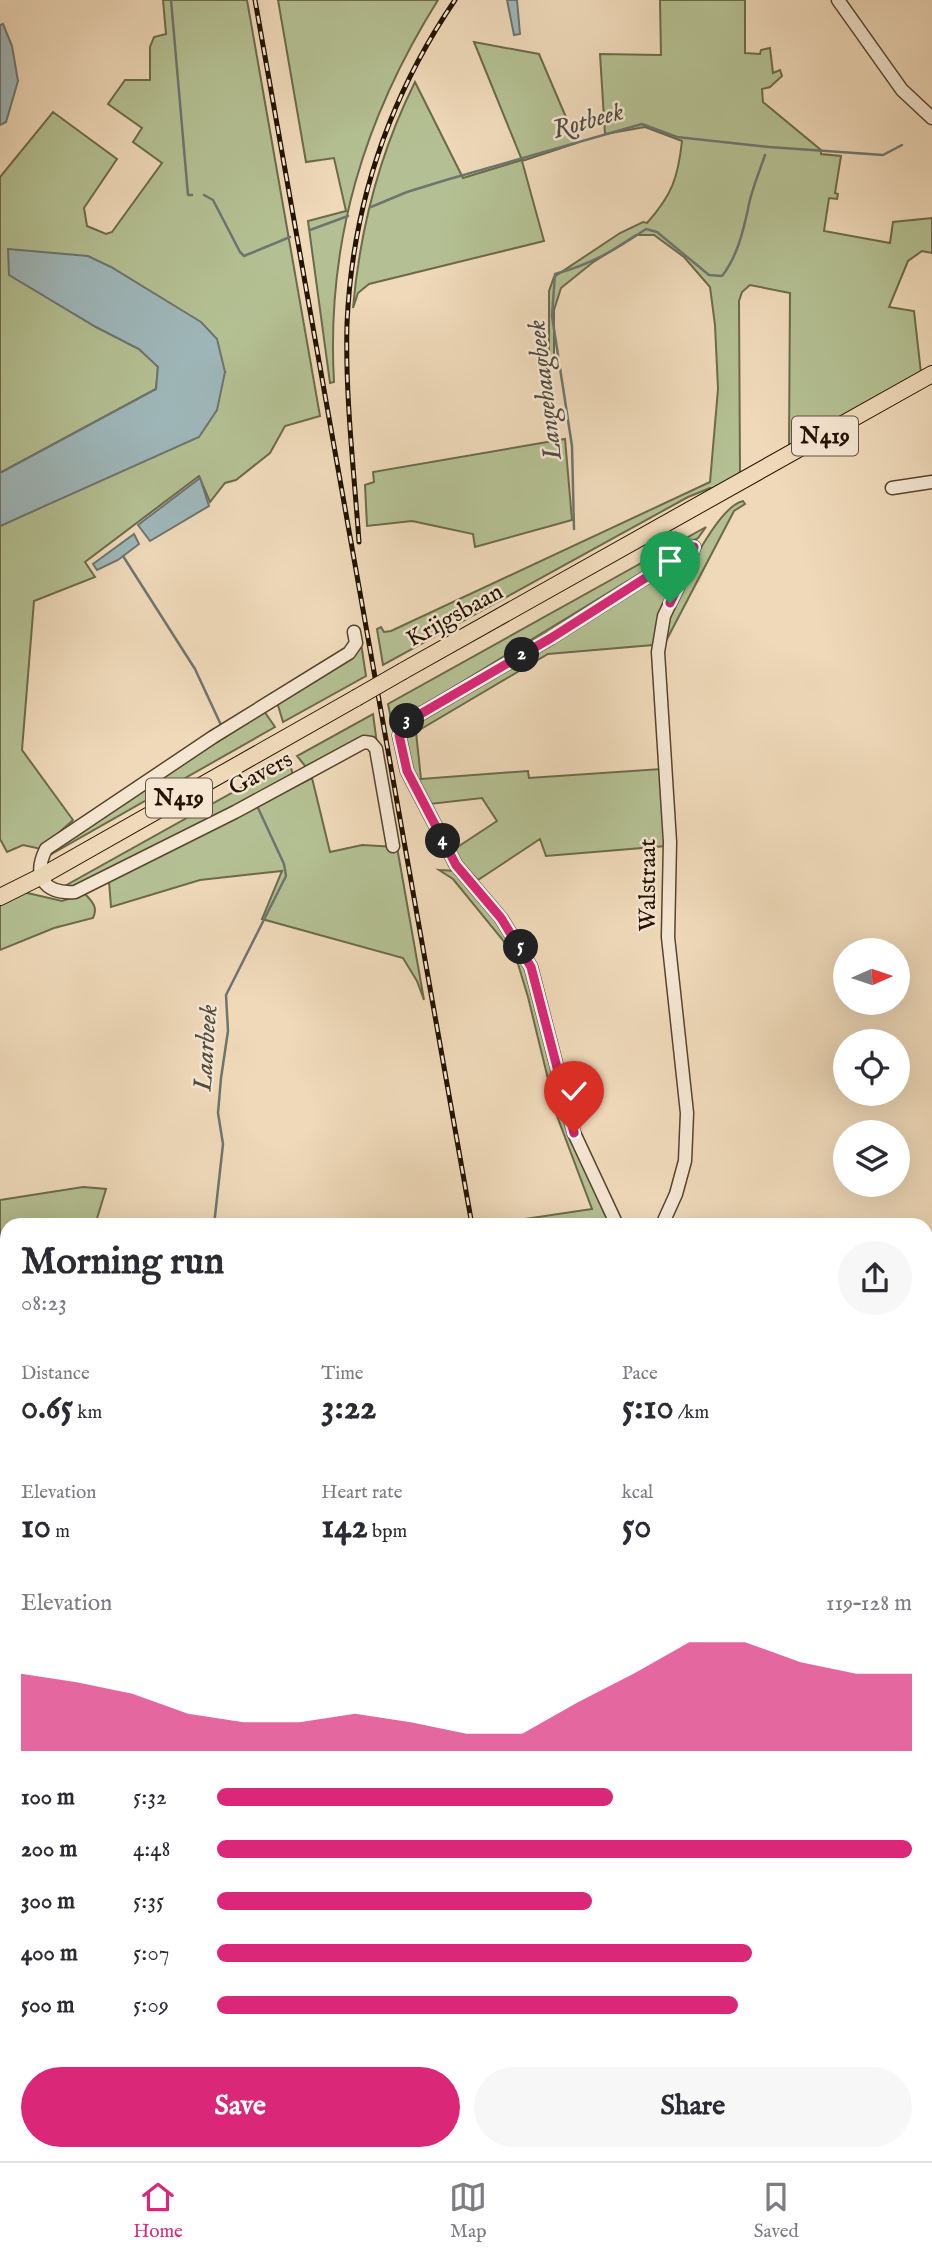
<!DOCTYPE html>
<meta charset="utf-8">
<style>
:root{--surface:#fff;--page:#f7f7f7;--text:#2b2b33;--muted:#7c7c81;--line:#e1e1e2;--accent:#db2777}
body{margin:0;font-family:"IM FELL English",serif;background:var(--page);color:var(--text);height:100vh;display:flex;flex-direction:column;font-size:26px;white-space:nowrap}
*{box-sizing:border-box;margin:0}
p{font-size:23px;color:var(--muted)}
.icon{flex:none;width:38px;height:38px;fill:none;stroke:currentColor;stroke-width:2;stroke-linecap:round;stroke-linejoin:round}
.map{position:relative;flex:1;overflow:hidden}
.drawer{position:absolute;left:0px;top:1218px;width:933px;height:943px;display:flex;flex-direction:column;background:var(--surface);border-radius:21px 21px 0 0;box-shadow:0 7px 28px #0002}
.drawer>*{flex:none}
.needle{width:46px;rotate:87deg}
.fabs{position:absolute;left:833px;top:938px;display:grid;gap:14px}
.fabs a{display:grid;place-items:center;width:77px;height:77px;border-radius:50%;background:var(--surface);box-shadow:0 7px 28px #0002;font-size:35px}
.pin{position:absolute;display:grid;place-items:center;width:60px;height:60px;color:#fff;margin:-72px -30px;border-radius:50% 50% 50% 0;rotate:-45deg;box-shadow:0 0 7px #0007}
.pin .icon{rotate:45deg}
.km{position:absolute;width:35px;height:35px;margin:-18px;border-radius:50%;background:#222;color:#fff;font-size:19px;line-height:35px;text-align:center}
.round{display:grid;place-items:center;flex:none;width:74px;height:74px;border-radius:37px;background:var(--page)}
.head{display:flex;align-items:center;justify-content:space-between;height:119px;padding:0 21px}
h1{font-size:38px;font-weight:700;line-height:52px}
.stats{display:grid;grid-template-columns:repeat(3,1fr);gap:10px;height:119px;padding:7px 21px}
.stats div{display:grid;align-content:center}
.stats b{font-size:35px;font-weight:700}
.stats small{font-size:19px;font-weight:400}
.stats p{font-size:19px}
.chart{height:196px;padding:14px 21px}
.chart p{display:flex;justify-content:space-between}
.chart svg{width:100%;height:126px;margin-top:7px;fill:var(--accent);opacity:.7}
.cta{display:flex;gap:14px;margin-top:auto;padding:14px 21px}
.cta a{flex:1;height:80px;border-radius:42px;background:var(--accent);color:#fff;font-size:28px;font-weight:700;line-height:80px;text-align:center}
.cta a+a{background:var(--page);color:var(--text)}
ul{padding:0 21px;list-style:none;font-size:23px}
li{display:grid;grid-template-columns:112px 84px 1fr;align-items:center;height:52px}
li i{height:18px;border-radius:9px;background:var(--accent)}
.tab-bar{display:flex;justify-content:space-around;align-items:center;height:98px;border-top:2px solid var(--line);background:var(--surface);font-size:19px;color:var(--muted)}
.tab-bar a{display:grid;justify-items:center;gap:4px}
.tab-bar .current{color:var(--accent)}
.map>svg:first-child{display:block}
.green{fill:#b4c093;stroke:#6c6a4a;stroke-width:2}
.water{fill:#9eb7ba;stroke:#6d7570;stroke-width:2}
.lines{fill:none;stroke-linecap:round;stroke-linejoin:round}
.stream{stroke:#6d7570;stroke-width:2.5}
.minor-casing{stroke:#57442e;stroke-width:15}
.major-casing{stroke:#241300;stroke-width:18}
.minor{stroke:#f5e6d2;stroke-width:12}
.major{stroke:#efd9b9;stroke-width:16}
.rail-casing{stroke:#241300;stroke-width:5}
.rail{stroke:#f5e6d2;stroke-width:2.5;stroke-dasharray:8;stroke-linecap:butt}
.major-bridge-casing{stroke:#241300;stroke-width:18;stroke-linecap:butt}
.major-bridge{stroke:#efd9b9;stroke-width:16}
.route-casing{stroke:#fff;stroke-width:14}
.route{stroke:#db2777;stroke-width:9}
.labels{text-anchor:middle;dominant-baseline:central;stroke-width:5;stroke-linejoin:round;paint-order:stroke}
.shield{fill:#f5e6d2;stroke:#63523f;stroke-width:2}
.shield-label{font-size:23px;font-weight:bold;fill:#241300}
.street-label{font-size:24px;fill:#241300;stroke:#f5e6d2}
.water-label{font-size:26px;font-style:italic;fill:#4f4c41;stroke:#f5e6d2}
</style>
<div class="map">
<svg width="932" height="2161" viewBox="0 0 932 2161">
<rect width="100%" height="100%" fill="#efd9b9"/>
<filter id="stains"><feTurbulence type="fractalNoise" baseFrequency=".00286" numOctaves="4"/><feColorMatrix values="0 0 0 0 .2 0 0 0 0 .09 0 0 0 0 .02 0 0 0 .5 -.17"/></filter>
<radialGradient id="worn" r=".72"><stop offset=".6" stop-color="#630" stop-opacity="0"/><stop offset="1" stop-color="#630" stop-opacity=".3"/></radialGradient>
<path class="green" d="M163,0h84l73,416 -35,10 -15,27 -34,27 -11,3 -15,19 -11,-26 -114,86 10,15 -61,24 -12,149 51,70 -32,29 -18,-4 -16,7 -7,-13v-313l42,-19 183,-135 -215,-97 86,52 43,22 19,17 -2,23 -156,84v-296l53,-65 64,47 -33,49 3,18 19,8 6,-2 50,-69 -29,-21 9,-14 -34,-24 17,-24h25v-33l4,-10 12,-3z
M278,0h160c-74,118 -112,242 -104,382l-4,1 -22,-162 38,-10 -12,-53 -28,4z
M660,0h85v53l15,1 1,-4 9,-2 3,25 7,-3 2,6 -12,11 -8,2 1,13 58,48v4l20,2 -6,37 3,1 -1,5 -8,-1 -5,33 66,12 3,-21 39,-4v35l-10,-2 -14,10 -19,46 25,4 7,62 -132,74 1,-154 -40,-8 -8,7 -3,9 1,174 -29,14 -1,-1 -22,9 -305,168 -6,-36 4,-2 3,5 7,-1 319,-149 8,-93 -3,-64 -5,-38 -26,-30 -30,-22h-18l-44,28 -31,25 -7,22v47l-5,-1v-65l5,-14 66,-44 23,-11 4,1c25,-28 31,-45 35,-82l-37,-14 -40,7 -5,-80 61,1z
M474,42l65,12 38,89 -55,18 22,80 -175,43 -11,9 -5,15c7,-79 26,-154 62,-226l48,96 59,-18z
M565,439l7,81 -97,27 -2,-13 -61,-13 -45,5 -2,-41 9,-3 -1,-10z
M743,501l2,3 -11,7 -68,130c0,-7 -1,-15 1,-22 9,-26 49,-112 76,-118z
M706,527l-8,11 -285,174 -19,22 -6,-30z
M677,562l5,5 -22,50 -7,28 -105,9 -132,78 5,47 107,-8 1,7 132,-9 5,77 -120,10 -6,-17 -62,41 -19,-19 -6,-11 44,-29 -15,-23 -52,6c-13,-23 -32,-51 -22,-78z
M359,630l7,46 -83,46 -6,-20 76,-46z
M264,711l11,16 -227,129v-4z
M373,714l4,30 -71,23 -9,-11z
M289,761l4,14 -217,113 -13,-1z
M312,778l18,74 32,-7 35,2 27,153 -7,-19 -14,-23 -141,-39 20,-48 -82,9 -89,27 -2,-26z
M439,870l18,1 56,71 10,17 47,172 41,94h-126l107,-16 -35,-93 -29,-119 -10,-33 -16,-25 -49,-60z
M23,892l39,9 23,-7c8,8 13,14 8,24l-39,10 -54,22v-46z
M83,1187l23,2 -11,36h-88v61h-7v-86z
M7,1727v271l-7,10 2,-47 -2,-4v-36l3,-2 4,-14 -7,-10v-166z
M932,2021v96l-6,-11v-81z"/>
<path class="water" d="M507,0h10l3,34 -6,1z
M3,24l9,22 6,35 -12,41 -6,3v-100z
M8,249l80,7 23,11 90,55 16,17 8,33 -8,38 -18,27 -199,89v-53l156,-84 2,-22 -19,-18 -43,-22 -87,-52z
M200,478l9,28 -59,35 -12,-16z
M134,534l5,10 -21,16 -21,10 -4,-6z
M0,1749l7,4v77l-1,-6 -6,-5z"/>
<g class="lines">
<path class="stream" d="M171,0l17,195h4
M204,195l9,5 27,52 4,4 46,-19
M371,207l36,-15 39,-12 196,-56 35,13 92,10 114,8 19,-10
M310,230l38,-14
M574,529l-2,-83 -20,-130 3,-42c37,-10 60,-24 91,-45l11,3 52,43 13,1c15,-19 21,-44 26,-67 3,-18 11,-36 17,-54
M123,556l72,113 26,56
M214,1225l9,-81 -5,-31 3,-35 7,-47 -2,-36 60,-119 -2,-12 -26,-56
M610,2154l3,7"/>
<defs>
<path id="minor" d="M838,0l64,90 30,28
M892,488l40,-6
M354,632l2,11 -7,10 -136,84 -167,112c-14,28 -1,45 29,43l160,-80 129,-70 7,1 5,6 17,97
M617,1225l-43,-92 -43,-166 -30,-49 -45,-53 -49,-94 -8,-36 6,-12 146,-85 143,-91
M662,1225l14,-31 9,-33 2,-48 -19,-176 2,-95 -12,-190 6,-36 24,-50 6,-19
M926,1516l6,1
M926,1624l6,-4
M926,1681l6,9
M926,1871l6,-4
M926,1918l6,-4
M0,2014l7,-1
M926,2108l6,11
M311,2154l2,7
M449,2154l2,7
M548,2154l1,7
M655,2154l2,7
M811,2154l6,7
M156,2161l4,-7
M778,2161l14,-7
M918,2161l14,-8"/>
<path id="major" d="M403,671l529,-297
M0,897l40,-20 316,-179"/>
</defs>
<use href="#minor" class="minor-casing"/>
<use href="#major" class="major-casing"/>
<use href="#minor" class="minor"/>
<use href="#major" class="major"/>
<defs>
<path id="rail" d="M255,0l217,1225
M359,542c-5,-72 -14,-146 -12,-218 5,-117 42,-227 108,-324
M640,2154l1,7"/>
</defs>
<use href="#rail" class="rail-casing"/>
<use href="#rail" class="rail"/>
<defs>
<path id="major-bridge" d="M356,698l47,-27"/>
</defs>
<use href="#major-bridge" class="major-bridge-casing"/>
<use href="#major-bridge" class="major-bridge"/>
</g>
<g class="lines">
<defs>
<path id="route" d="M574,1133l-43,-166 -30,-49 -45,-53 -49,-94 -8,-36 6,-12 146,-85 143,-91 -6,19 -18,37"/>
</defs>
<use href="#route" class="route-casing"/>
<use href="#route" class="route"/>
</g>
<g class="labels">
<g class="shield">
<rect x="792" y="416.5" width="66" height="39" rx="5"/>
<rect x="146" y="778.5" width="66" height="39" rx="5"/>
</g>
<g class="shield-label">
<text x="825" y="436">N419</text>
<text x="179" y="798">N419</text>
</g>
<g class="street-label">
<text transform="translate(455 616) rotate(-29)">Krijgsbaan</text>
<text transform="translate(261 774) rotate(-28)">Gavers</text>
<text transform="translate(648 885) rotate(-90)">Walstraat</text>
</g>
<g class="water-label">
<text transform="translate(588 121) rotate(-16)">Rotbeek</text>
<text transform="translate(545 390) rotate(-97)">Langehaagbeek</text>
<text transform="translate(206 1048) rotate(-86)">Laarbeek</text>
</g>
</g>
<rect width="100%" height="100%" filter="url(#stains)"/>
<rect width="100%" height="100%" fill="url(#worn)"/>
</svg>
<div class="fabs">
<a><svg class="needle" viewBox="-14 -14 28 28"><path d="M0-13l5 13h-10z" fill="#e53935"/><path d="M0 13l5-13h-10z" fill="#7c7c81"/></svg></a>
<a><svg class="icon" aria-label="locate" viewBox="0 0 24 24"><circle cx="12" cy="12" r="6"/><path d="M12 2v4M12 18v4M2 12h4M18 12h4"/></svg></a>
<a><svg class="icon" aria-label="layers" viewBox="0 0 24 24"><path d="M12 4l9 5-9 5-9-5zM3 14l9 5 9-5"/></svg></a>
</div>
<div class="pin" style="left:670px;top:603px;background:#1e9e55"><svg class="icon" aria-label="arrive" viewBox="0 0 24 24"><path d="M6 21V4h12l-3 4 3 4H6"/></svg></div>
<div class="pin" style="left:574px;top:1133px;background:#d93025"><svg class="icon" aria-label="check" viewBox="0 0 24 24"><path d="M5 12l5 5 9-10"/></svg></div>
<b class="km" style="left:522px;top:655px">2</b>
<b class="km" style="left:407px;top:721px">3</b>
<b class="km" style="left:443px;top:841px">4</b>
<b class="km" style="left:521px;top:947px">5</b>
<section class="drawer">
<div class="head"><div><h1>Morning run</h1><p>08:23</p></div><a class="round"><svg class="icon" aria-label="share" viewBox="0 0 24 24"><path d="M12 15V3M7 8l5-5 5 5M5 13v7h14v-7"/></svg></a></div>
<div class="stats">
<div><p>Distance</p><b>0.65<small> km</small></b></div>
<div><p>Time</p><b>3:22</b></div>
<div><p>Pace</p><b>5:10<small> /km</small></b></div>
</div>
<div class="stats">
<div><p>Elevation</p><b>10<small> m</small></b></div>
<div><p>Heart rate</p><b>142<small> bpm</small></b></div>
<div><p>kcal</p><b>50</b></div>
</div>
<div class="chart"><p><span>Elevation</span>119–128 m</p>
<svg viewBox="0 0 160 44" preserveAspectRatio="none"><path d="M0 44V17L10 20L20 24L30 31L40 34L50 34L60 31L70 34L80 38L90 38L100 27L110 17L120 6L130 6L140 13L150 17L160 17V44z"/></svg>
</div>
<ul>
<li><b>100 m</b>5:32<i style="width:57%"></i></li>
<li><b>200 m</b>4:48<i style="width:100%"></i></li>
<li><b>300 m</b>5:35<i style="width:54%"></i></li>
<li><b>400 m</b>5:07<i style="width:77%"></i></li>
<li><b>500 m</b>5:09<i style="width:75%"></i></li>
</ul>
<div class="cta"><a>Save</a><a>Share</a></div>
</section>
</div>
<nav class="tab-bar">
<a class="current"><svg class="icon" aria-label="home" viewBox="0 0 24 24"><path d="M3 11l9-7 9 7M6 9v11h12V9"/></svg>Home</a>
<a><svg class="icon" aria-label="map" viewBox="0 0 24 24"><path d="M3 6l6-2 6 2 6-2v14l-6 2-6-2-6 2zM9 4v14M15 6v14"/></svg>Map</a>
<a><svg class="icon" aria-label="saved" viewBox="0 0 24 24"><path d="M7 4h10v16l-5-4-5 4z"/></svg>Saved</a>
</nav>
